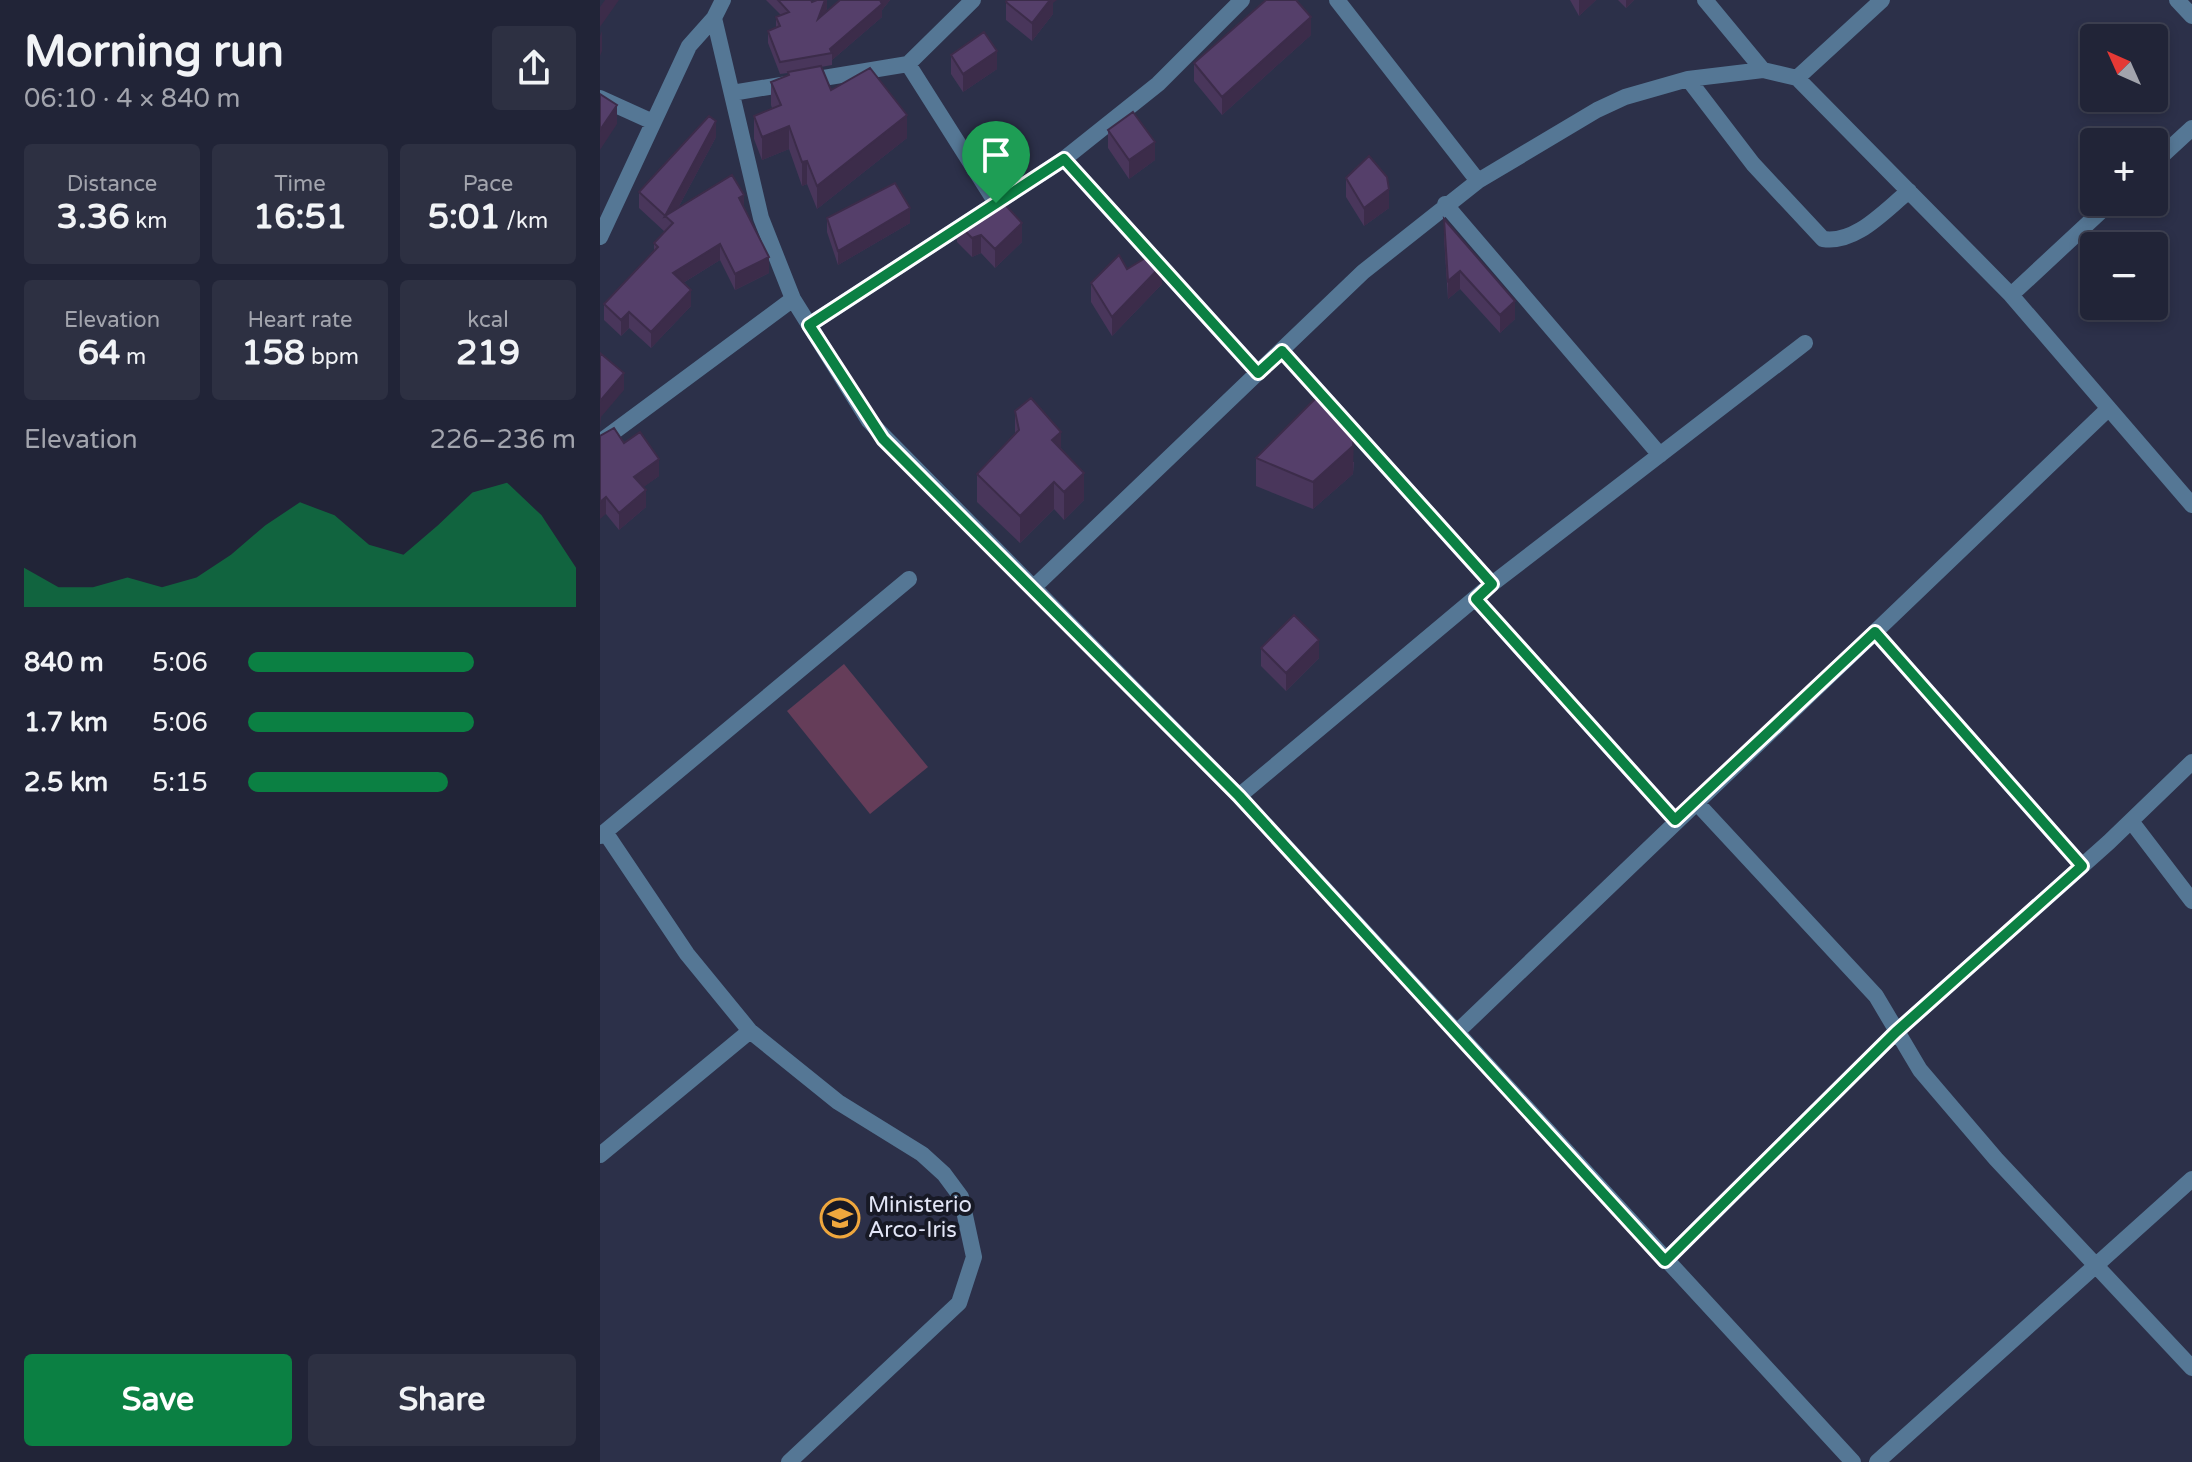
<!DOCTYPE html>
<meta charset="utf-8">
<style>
:root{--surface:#212437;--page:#2d3042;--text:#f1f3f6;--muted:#a2a4ad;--line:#3e4152;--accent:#0b8043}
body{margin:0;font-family:"Varela Round",sans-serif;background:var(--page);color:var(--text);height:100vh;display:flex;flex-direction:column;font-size:30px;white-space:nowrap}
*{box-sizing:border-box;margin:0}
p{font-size:26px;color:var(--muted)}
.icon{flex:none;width:44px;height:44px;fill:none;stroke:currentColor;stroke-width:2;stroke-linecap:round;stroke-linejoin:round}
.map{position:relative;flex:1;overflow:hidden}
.sheet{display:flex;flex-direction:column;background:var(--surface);width:600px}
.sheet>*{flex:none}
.needle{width:52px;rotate:315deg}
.buttons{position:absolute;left:1480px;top:24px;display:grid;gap:16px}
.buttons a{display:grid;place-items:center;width:88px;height:88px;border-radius:8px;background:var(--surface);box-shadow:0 4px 12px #0003,0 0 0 2px var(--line);font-size:40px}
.pin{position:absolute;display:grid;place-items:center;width:68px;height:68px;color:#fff;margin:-82px -34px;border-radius:50% 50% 50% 0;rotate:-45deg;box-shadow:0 0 8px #0007}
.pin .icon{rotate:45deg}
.round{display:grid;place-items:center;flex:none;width:84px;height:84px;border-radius:8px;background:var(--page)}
.summary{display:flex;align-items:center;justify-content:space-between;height:136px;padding:0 24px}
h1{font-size:44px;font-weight:800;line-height:60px}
.figures{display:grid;grid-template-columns:repeat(3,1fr);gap:12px;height:136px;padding:8px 24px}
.figures div{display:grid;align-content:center;border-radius:8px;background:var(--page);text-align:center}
.figures b{font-size:34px;font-weight:800}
.figures small{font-size:22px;font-weight:400}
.figures p{font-size:22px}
.chart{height:224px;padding:16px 24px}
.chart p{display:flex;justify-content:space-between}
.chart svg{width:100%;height:144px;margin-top:8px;fill:var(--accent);opacity:.7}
.action{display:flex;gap:16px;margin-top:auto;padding:16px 24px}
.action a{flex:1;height:92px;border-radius:8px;background:var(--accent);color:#fff;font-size:32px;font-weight:800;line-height:92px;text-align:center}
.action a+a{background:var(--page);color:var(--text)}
ul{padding:0 24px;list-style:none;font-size:26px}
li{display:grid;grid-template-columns:128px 96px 1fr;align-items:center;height:60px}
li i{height:20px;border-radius:10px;background:var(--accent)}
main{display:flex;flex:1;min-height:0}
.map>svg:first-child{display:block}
.green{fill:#653d59}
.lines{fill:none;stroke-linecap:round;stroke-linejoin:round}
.street{stroke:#557795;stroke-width:16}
.wall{fill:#49365b}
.shaded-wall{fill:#3c2c4a}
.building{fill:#553f6a;stroke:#3c2c4a;stroke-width:2}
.route-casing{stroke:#fff;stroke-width:16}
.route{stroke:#0b8043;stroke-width:10}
.labels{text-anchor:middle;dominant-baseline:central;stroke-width:8;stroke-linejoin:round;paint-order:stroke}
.poi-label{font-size:22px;fill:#e2e5f6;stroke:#171925;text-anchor:start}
</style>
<main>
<section class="sheet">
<div class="summary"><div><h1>Morning run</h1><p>06:10 · 4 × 840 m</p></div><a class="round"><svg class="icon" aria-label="share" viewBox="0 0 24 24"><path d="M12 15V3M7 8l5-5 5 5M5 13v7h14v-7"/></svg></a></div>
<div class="figures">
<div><p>Distance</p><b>3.36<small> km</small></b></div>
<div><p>Time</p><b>16:51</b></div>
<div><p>Pace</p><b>5:01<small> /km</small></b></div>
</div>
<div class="figures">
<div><p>Elevation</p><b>64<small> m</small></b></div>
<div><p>Heart rate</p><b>158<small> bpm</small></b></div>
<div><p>kcal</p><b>219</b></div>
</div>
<div class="chart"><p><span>Elevation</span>226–236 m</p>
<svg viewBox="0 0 160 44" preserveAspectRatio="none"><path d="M0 44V32L10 38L20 38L30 35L40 38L50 35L60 28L70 19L80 12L90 16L100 25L110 28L120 19L130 9L140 6L150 16L160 32V44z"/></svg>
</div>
<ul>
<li><b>840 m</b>5:06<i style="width:69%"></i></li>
<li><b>1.7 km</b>5:06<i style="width:69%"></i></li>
<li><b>2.5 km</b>5:15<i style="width:61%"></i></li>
</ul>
<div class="action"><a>Save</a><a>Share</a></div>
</section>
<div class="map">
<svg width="1592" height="1462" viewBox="0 0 1592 1462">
<rect width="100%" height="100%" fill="#2c3049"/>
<path class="green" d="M244,664l84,103 -58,47 -83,-103z"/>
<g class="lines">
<path class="street" d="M737,0l141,181
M1105,0l58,70
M1577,0l15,16
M114,18l47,200 32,81 76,122 370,375 614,666
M308,64l65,-64
M1197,78l214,217 181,210
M1088,79l65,85 70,75c33,5 61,-28 86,-48
M132,93l176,-29 88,139
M0,98l53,24
M464,159l194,214
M1554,163l38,-35
M845,204l215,251
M0,237l89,-191 25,-28 9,-18
M1411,295l100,-93
M209,325l255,-166 94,-75 84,-84
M682,351l210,233
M0,442l193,-143
M434,587l329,-315 115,-91 119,-71 28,-13 63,-18 75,-9 34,8 85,-78
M876,599l199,221
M1275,632l207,234
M639,796l253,-212 313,-241
M1095,801l181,195 44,74 76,89 196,209
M1531,821l61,80
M5,832l82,122 63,77 88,71 84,52 22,20 17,23 13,60 -15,46 -170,159
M0,836l309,-257
M856,1033l651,-623
M0,1155l150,-124
M1065,1261l231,-229 213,-190 83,-80
M1277,1462l315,-283"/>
</g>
<path class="wall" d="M166,0h45l1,2 15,-2v8l-2,5 15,-13h50l-8,10v7l-50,43v5l-11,2 10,23 76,48 -90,71 -10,-25 -5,2 -13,-37 -27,11 -8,-21v-23l18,-8 -1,-3v-23l17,-7v-2l-8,1 -12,-31v-12l8,-4v-10l5,-2z
M970,0h26l-17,16z
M1018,0h16l-8,8z
M406,2l47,1v11l-21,27 -26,-21z
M711,35l-89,80 -28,-34v-18z
M351,55l46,14 -34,23 -12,-18z
M508,130l47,30 -26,19 -21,-31z
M116,137l-38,71 66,1 25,64 -34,17 -15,-30 -37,23 8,23 -40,42 -22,-20 -8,8 -17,-16v-16l50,-52v-9l11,-11 -26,-24v-16z
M746,178l43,30 -25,18 -18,-29z
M386,210l36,32 -27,26 -14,-15 -9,4 -15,-15v-19z
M227,218l83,5 -72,42 -11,-33z
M844,219l71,100 -15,14 -40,-44 -12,10 -4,-61z
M527,269l35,15 -50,52 -21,-34v-19z
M415,411l46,37 23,52 -20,20 -10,-11 -34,34 -43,-41v-28l38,-40z
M0,436l24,7 35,33 -16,11 3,20 -27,23 -13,-16z
M656,458l98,4 -1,12 -40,35 -57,-23z
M661,648l58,10 -33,33 -25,-25z"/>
<path class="shaded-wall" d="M5,0h14l-19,27v-20z
M225,0h2v8l-9,23v-12z
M280,0h10l-8,10v7l-50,43v-7l-2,-4z
M447,0h10l-4,3v11l-21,27v-18z
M979,0h17l-17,16z
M1026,0h8l-8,8z
M711,17v18l-89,80v-18z
M2,31v20l-2,5v-20z
M397,51v18l-34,23v-18z
M17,105v19l-17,26v-20z
M307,115v23l-90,71v-23z
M116,121v16l-45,84 -6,-5z
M189,126v23l-27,11v-23z
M555,142v18l-26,19v-19z
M207,161v23l-5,2v-24z
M789,189v19l-25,18v-18z
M144,195v16l-5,-13z
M310,208v15l-72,42v-14z
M422,223v19l-27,26v-19z
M381,235v18l-9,4v-19z
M120,244v16l-47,29v-16z
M169,257v16l-34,17v-16z
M562,265v19l-50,52v-19z
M860,271v18l-12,10v-18z
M91,290v16l-40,42v-16z
M915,301v18l-15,14v-18z
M29,312v16l-8,8v-16z
M24,373v17l-23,27 -1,11v-27z
M461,432v27l-9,-19z
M754,435l-1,39 -40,35v-27z
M59,459v17l-25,18v-17z
M484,473v27l-20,20v-28z
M454,482v27l-34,34v-27z
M46,490v17l-27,23v-17z
M6,497v17l-6,5v-17z
M719,640v18l-33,33v-18z"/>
<path class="building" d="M178,0h33l1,2 5,-2h8l-7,19 22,-19h40l2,4 -52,45 2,4 -52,9 -12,-31 12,-5 -4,-9 13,-5z
M407,0h43l-18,23 -26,-21z
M666,0h30l15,17 -89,80 -28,-34z
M384,32l13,19 -34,23 -12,-19z
M221,66l10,24 39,-22 37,47 -90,71 -10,-25 -5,1 -13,-36 -27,11 -8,-21 27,-11 -10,-23 18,-7 -1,-3z
M0,94l17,11 -17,25z
M533,112l22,30 -26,18 -21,-30z
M109,116l7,5 -51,95 67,-41 12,20 -5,3 30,59 -34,17 -15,-30 -47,29 18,17 -40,42 -22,-20 -8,8 -17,-16 54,-57 -4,-4 19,-20 -34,-31z
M769,156l18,21 2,12 -25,19 -18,-30z
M295,183l15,25 -72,43 -11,-33z
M399,198l23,25 -27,26 -14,-14 -9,3 -15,-15 27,-17 2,4z
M844,219l71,82 -15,14 -40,-44 -12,10z
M552,254l10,11 -50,52 -21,-34 28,-28 8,14z
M0,353l24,20 -24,28z
M431,398l30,34 -9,8 32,33 -20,19 -10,-10 -34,34 -43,-42 42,-44 -4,-19z
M716,398l38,37 -1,11 -40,36 -57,-24z
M14,428l10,15 16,-11 19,27 -25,18 12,13 -27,23 -13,-16 -6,5v-66z
M694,615l25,25 -33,33 -25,-25z"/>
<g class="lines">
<defs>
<path id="route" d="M464,159l194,214 24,-22 210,233 -16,15 199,221 200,-188 207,234 -186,166 -231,229 -426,-465 -356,-357 -74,-114z"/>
</defs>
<use href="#route" class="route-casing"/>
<use href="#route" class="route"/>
</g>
<defs>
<symbol id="school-ring" viewBox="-11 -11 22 22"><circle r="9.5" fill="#171925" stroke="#efa73d" stroke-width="1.5"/><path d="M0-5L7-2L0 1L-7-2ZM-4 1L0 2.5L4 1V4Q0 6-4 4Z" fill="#efa73d"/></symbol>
</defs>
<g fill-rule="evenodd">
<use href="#school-ring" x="218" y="1196" width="44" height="44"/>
</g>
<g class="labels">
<g class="poi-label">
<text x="268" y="1205">Ministerio<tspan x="268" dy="25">Arco-Iris</tspan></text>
</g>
</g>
</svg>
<div class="buttons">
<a><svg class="needle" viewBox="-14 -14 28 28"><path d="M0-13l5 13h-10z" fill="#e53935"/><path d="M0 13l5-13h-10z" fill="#a2a4ad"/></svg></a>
<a>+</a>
<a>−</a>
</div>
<div class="pin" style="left:396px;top:203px;background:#1e9e55"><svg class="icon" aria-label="arrive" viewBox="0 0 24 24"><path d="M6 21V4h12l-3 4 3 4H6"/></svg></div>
</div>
</main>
